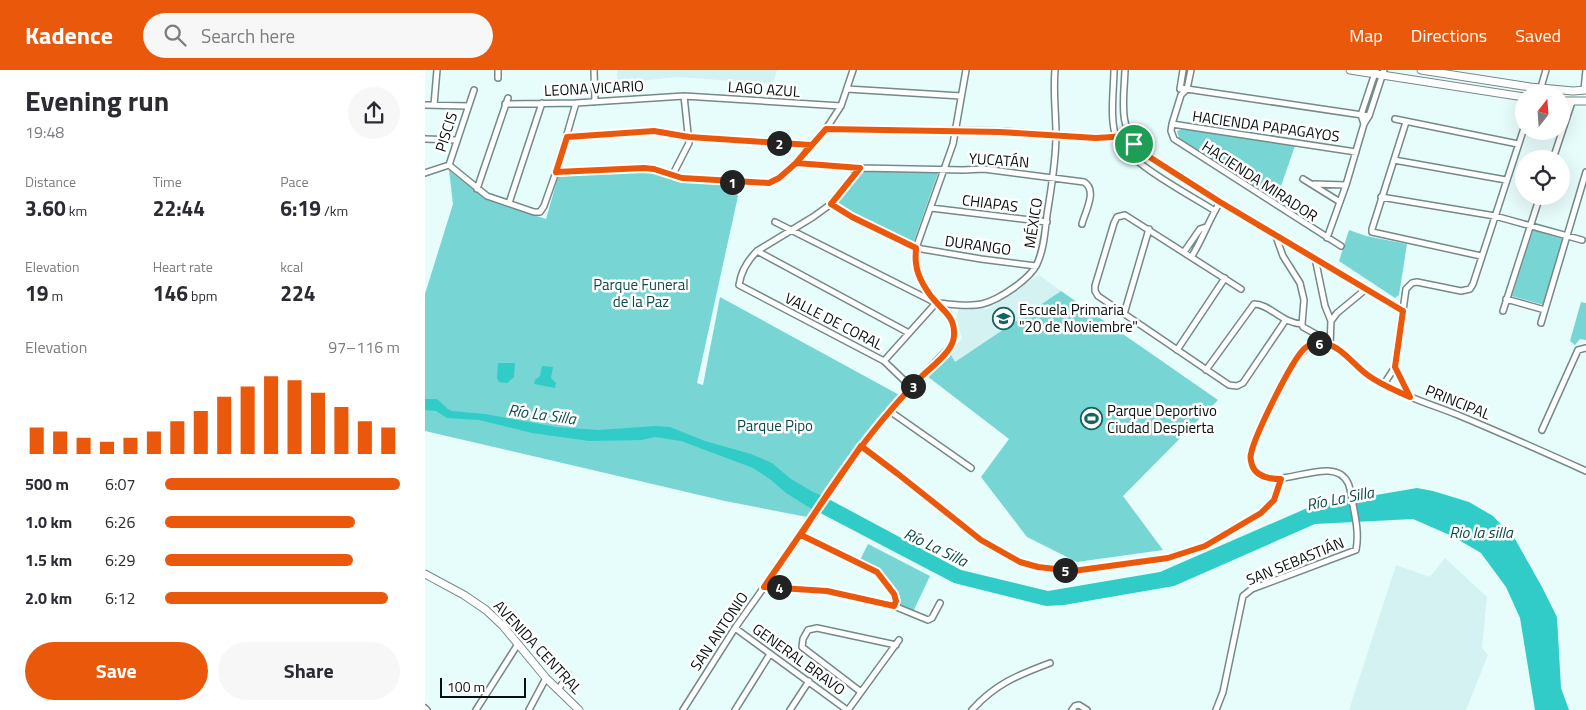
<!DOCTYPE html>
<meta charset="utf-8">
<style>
:root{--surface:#fff;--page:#f7f7f7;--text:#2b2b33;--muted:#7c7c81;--accent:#ea580c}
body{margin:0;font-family:"Titillium Web",sans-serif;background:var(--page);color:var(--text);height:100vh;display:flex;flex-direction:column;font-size:19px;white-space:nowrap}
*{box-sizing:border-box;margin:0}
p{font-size:16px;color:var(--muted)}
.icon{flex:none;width:28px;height:28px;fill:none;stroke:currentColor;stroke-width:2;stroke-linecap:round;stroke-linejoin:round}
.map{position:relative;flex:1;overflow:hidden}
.panel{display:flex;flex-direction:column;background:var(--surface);width:425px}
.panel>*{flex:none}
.needle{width:32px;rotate:17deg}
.tools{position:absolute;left:1090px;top:15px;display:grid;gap:10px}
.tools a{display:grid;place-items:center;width:55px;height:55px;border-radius:50%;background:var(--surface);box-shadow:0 5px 20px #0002;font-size:25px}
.scale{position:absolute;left:15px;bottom:12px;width:86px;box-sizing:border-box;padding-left:5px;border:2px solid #08100f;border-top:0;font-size:14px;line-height:18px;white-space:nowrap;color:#08100f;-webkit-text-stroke:4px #fff;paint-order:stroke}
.pin{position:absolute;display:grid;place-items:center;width:42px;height:42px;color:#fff;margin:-21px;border:2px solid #fff;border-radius:50%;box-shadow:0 1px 5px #0007}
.km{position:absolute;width:25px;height:25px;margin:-12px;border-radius:50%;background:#222;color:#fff;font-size:14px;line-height:25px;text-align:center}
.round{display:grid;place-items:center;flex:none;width:52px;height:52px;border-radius:26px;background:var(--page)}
.summary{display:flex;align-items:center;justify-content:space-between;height:85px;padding:0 25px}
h1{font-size:28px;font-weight:700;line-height:38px}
.figures{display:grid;grid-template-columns:repeat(3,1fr);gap:8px;height:85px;padding:5px 25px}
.figures div{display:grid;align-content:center}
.figures b{font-size:21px;font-weight:700}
.figures small{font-size:14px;font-weight:400}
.figures p{font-size:14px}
.chart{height:140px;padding:10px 25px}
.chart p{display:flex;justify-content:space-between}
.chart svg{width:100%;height:90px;margin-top:5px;stroke:var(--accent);stroke-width:6}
.button{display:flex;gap:10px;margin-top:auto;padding:10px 25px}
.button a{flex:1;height:58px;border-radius:30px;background:var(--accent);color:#fff;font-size:20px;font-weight:700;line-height:58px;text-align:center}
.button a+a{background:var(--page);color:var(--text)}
ul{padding:0 25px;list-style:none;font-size:16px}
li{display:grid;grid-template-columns:80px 60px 1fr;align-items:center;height:38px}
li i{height:12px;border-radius:6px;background:var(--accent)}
header{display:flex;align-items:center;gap:30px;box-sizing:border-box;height:70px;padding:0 25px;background:var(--accent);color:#fff}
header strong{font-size:24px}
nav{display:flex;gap:28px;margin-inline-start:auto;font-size:18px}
.search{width:350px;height:45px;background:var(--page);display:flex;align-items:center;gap:12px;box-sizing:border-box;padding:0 18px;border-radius:28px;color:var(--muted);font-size:19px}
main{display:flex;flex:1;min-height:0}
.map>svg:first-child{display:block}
.built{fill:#d3f2f1}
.green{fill:#77d6d3}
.water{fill:#32ccc8}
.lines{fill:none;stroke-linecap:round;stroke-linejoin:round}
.street-casing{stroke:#758988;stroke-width:8}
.secondary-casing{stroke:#758988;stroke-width:9}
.street{stroke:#fff;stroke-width:5}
.secondary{stroke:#fff;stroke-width:7}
.route-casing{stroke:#fff;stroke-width:10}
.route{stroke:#ea580c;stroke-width:6}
.labels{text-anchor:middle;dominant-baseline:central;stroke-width:5;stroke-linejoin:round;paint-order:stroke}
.street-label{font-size:15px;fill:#08100f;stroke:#fff}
.park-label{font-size:15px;fill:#0b4c4b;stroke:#fff}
.poi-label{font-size:15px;fill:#08100f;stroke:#fff;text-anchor:start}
.water-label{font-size:16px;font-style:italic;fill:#094b4a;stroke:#fff}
</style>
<header>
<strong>Kadence</strong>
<div class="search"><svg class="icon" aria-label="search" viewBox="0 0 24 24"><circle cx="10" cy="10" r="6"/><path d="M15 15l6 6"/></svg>Search here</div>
<nav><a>Map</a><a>Directions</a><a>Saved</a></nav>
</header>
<main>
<section class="panel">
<div class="summary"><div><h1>Evening run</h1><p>19:48</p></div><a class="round"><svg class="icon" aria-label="share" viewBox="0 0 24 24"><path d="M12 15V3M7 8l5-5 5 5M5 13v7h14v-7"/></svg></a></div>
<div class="figures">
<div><p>Distance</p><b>3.60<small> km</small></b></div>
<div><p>Time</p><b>22:44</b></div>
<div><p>Pace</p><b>6:19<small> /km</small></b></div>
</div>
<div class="figures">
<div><p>Elevation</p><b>19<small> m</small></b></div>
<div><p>Heart rate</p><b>146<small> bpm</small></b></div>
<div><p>kcal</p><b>224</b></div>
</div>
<div class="chart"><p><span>Elevation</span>97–116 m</p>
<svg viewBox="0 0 160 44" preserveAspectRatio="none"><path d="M5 44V31M15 44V33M25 44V36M35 44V38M45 44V36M55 44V33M65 44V28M75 44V23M85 44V16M95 44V11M105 44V6M115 44V8M125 44V14M135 44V21M145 44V28M155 44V31"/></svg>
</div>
<ul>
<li><b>500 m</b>6:07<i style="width:100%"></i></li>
<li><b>1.0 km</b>6:26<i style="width:81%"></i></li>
<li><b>1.5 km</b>6:29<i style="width:80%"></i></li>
<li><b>2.0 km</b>6:12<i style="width:95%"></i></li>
</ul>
<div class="button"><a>Save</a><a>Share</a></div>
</section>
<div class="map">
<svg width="1161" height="640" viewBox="0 0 1161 640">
<rect width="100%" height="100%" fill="#e7fdfc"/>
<path class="built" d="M192,0h160l-4,14 -95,-7 -61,6z
M614,205l22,16 -107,72 -4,-10 12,-15 -6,-20 4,-13 28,4z
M1020,488l42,39 -5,51 6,7 -22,55h-117l47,-145 34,12z"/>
<path class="green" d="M757,59l113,17 -19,54 -97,-62 -2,-7z
M24,100l36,29 61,20 12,-42 89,-7 28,11 55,2 8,13 -41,187 6,2 17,-88 183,100 -47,56 -44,65 -87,-17 -300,-70v-137l28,-90z
M440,100l73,3 -25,71 -78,-41z
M924,160l17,6 41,8 -8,51 -4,3 -56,-37z
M1108,160l30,9 -19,66 -32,-9z
M636,221l157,109 -95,96 40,54 -86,12 -50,-25 -46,-60 28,-38 -82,-63 23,-23 5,9z
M1156,232l5,1v37l-6,-1 -5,6 -5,-4z
M443,474l62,32 -18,38 -18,-8 2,-5 -14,-24 -23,-15z"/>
<path class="water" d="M73,293h17l-1,14 -7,6 -8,-1 -2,-4z
M117,296l11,1 -2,11 5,5 -1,5 -21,-4 1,-4 5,-4z
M0,329h12l11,10 4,2 33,3 72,13 41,3 57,-4 15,1 35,14 46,13 21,9 19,16 22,13 10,4 138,74 87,21 112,-19 152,-66 105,-18 16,3 36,11 24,14 22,23 27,48 15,30 4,71 8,22h-34l-15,-92 -14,-31 -25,-34 -29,-17 -39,-17 -98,5 -141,62 -110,19 -18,1 -92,-23 -149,-78 -19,-12 -15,-13 -18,-12 -72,-27 -26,-4 -13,3 -53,1 -57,-8 -53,-13 -32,-2 -11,-7 -11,-1z"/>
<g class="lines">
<defs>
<path id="street" d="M73,0v8
M169,0l1,32
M689,0c0,18 -5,52 3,69 12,24 73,56 98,72
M700,0c-1,30 -8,59 17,81l78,51 183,109
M766,0l-4,19 -6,6 -9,29 -1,7 3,8 167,107
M755,18l189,28
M422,19l114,7
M755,19l3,-19
M1159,20l2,-20
M1114,24l7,-24
M80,34l71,-1 108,-7 157,10
M0,35l43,1
M9,35l3,-35
M970,49l123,25
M981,52l-34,107v3l109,24
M747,54l184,28
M939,54l-3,-9 15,-45
M401,59l174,2 96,7 33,-2
M142,67l87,-6 35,6 122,8
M0,69l31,1
M1128,89l19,-57
M969,90l112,20
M371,93l64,5 103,2 21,-1 100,13c14,8 1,30 -2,42
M24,95l38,31 47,16h6l4,-6 12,-34 20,-69
M24,95l25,-75
M435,98l-29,36 -18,13 -56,34c-10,10 -16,20 -18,34l145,76 27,26
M131,102l88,-4 10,1 28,9 87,5 10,-5 17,-15 30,-34 15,-23 12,-36
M0,103l24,-8
M247,106l17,-33 -5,-47
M878,109l37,23
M889,114l32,1
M52,119l31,-91
M956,127l114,19 87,24
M84,133l33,-100
M406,134l21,13 64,31 65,11 55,7
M506,138l116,14
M850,164l8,22 17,27 4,17 -2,24 1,3 27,15
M902,168l19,-53 18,-61 5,-8 15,-46
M332,181l152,82
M759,182l16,-23 6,-2
M767,186c11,-18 17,-36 28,-54
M890,188l10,48 6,15 -1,24
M816,219l-116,-74 -8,2 -3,6 -19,63v5l3,5 131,89 8,1 6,-3 42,-62
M1081,229l39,11
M512,233c14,1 31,4 45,1 17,-4 48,-25 55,-40 7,-15 8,-33 10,-49 4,-26 9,-53 9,-80 0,-22 -3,-43 -1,-65
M1078,241l37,-115
M699,244l25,-85
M906,251l6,-8 29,-24
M1116,253l45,-151
M752,280l48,-72
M459,291l52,-58c-14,-19 -21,-31 -20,-55l37,-104 13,-74
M970,297l15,29
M781,300l48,-66c16,0 27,19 48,20
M959,314l11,-17 11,-78 6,-6 5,-1 44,9 9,-2 3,-5 51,-156
M466,342l80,56
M1117,360l36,-80 8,-2
M436,376l37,28 83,66 39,22 18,5 35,4 95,-13 36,-12 57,-33 13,-13 7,-21
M376,465l76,36 17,23 2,7 -2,5
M339,517l63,4 67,15 34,14 4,-2 8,-15
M310,558l112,82
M133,620l10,-16
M436,622l-59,-45 1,-8 5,-9 9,-2 79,17
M0,638l2,2
M51,640l42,-66
M104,640l17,-32
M258,640l52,-82 66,-93 60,-89 50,-59 40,-41 3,-6v-8l-2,-10 -3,-7 -13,-12 -161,-81
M310,640l35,-56
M365,640l19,-29
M423,640l51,-70
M547,640c23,-26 46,-35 78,-47
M647,640l3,-4 4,-1 8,5
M791,640l7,-18 20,-96 9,-7 104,-39c3,-15 0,-30 -3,-45 -2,-7 -2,-16 -5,-22 -16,-34 -81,18 -96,-17 -6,-15 14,-49 21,-63 9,-17 24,-58 46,-60 19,-1 35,23 49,33 5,3 11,6 17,9 23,13 48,20 73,30 43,18 86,37 128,56"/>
<path id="secondary" d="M925,0l174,27
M996,0l109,17 43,4 13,-1
M1136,31h25
M0,504l39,21 22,15 17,16 43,52 33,32"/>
</defs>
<use href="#street" class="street-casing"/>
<use href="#secondary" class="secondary-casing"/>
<use href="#street" class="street"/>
<use href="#secondary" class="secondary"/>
</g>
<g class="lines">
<defs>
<path id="route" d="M709,74l-5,-8 -33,2 -96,-6 -174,-3 -30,34 -17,15 -10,5 -87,-5 -28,-9 -10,-1 -88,4 11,-35 87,-6 35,6 122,8 -15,18 64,5 -29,36 21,13 64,31c0,5 -1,10 0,15 1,14 12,31 21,40 8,9 17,15 17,29 2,18 -21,33 -33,45 -46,47 -85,101 -120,158l76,37 17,22 2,7 -2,5 -67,-15 -63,-4 97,-141 37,28 83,66 39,22 18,5 35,4 95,-13 37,-12 56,-33 13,-13 7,-21c-11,0 -25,-2 -29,-14 -1,-3 -2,-8 -1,-11 3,-17 41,-95 54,-106 5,-4 12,-6 18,-5 19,3 31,23 46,33 13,9 27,15 41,21l-15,-30 8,-56 -183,-109 -69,-44 -17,-14"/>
</defs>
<use href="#route" class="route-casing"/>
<use href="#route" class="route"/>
</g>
<defs>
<symbol id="school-ring" viewBox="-11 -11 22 22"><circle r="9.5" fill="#fff" stroke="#136361" stroke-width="1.5"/><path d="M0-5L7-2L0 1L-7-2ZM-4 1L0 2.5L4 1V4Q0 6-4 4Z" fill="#136361"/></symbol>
<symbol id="stadium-ring" viewBox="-11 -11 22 22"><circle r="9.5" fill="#fff" stroke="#136361" stroke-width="1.5"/><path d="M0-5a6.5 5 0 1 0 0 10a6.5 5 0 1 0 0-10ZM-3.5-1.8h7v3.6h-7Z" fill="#136361"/></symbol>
</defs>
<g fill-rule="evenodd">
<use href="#school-ring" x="566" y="236" width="25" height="25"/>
<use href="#stadium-ring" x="654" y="336" width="25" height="25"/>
</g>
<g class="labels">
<g class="street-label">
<text transform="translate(169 18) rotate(-3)">LEONA VICARIO</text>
<text transform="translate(339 19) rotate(4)">LAGO AZUL</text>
<text transform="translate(841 56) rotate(8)">HACIENDA PAPAGAYOS</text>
<text transform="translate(21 62) rotate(-72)">PISCIS</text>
<text transform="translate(574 90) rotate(4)">YUCATÁN</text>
<text transform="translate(835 111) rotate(33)">HACIENDA MIRADOR</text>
<text transform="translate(565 133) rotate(7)">CHIAPAS</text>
<text transform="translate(608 153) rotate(-81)">MÉXICO</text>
<text transform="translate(553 175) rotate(8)">DURANGO</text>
<text transform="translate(409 251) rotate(27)">VALLE DE CORAL</text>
<text transform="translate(1033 332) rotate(22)">PRINCIPAL</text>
<text transform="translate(870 491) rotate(-22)">SAN SEBASTIÁN</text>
<text transform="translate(294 561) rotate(-56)">SAN ANTONIO</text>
<text transform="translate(113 577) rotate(47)">AVENIDA CENTRAL</text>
<text transform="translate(374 589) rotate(36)">GENERAL BRAVO</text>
</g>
<g class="park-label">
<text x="216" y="214">Parque Funeral<tspan x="216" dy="17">de la Paz</tspan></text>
<text x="350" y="355">Parque Pipo</text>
</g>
<g class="poi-label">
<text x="594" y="239">Escuela Primaria<tspan x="594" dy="17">"20 de Noviembre"</tspan></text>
<text x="682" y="340">Parque Deportivo<tspan x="682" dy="17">Ciudad Despierta</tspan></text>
</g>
<g class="water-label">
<text transform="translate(117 344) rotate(8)">Río La Silla</text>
<text transform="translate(915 428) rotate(-11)">Río La Silla</text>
<text x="1056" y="462">Rio la silla</text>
<text transform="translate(511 477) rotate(26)">Río La Silla</text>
</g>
</g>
</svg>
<div class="tools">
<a><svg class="needle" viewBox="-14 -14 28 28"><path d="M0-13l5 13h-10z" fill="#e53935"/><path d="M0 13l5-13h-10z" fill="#7c7c81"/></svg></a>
<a><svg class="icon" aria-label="locate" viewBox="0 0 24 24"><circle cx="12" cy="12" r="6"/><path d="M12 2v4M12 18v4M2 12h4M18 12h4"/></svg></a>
</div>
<div class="scale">100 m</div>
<div class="pin" style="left:709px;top:74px;background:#1e9e55"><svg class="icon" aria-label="arrive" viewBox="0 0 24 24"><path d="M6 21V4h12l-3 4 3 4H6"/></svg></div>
<b class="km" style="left:307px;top:112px">1</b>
<b class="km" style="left:354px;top:73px">2</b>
<b class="km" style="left:488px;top:316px">3</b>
<b class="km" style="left:354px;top:517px">4</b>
<b class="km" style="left:640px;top:500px">5</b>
<b class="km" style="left:894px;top:273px">6</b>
</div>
</main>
